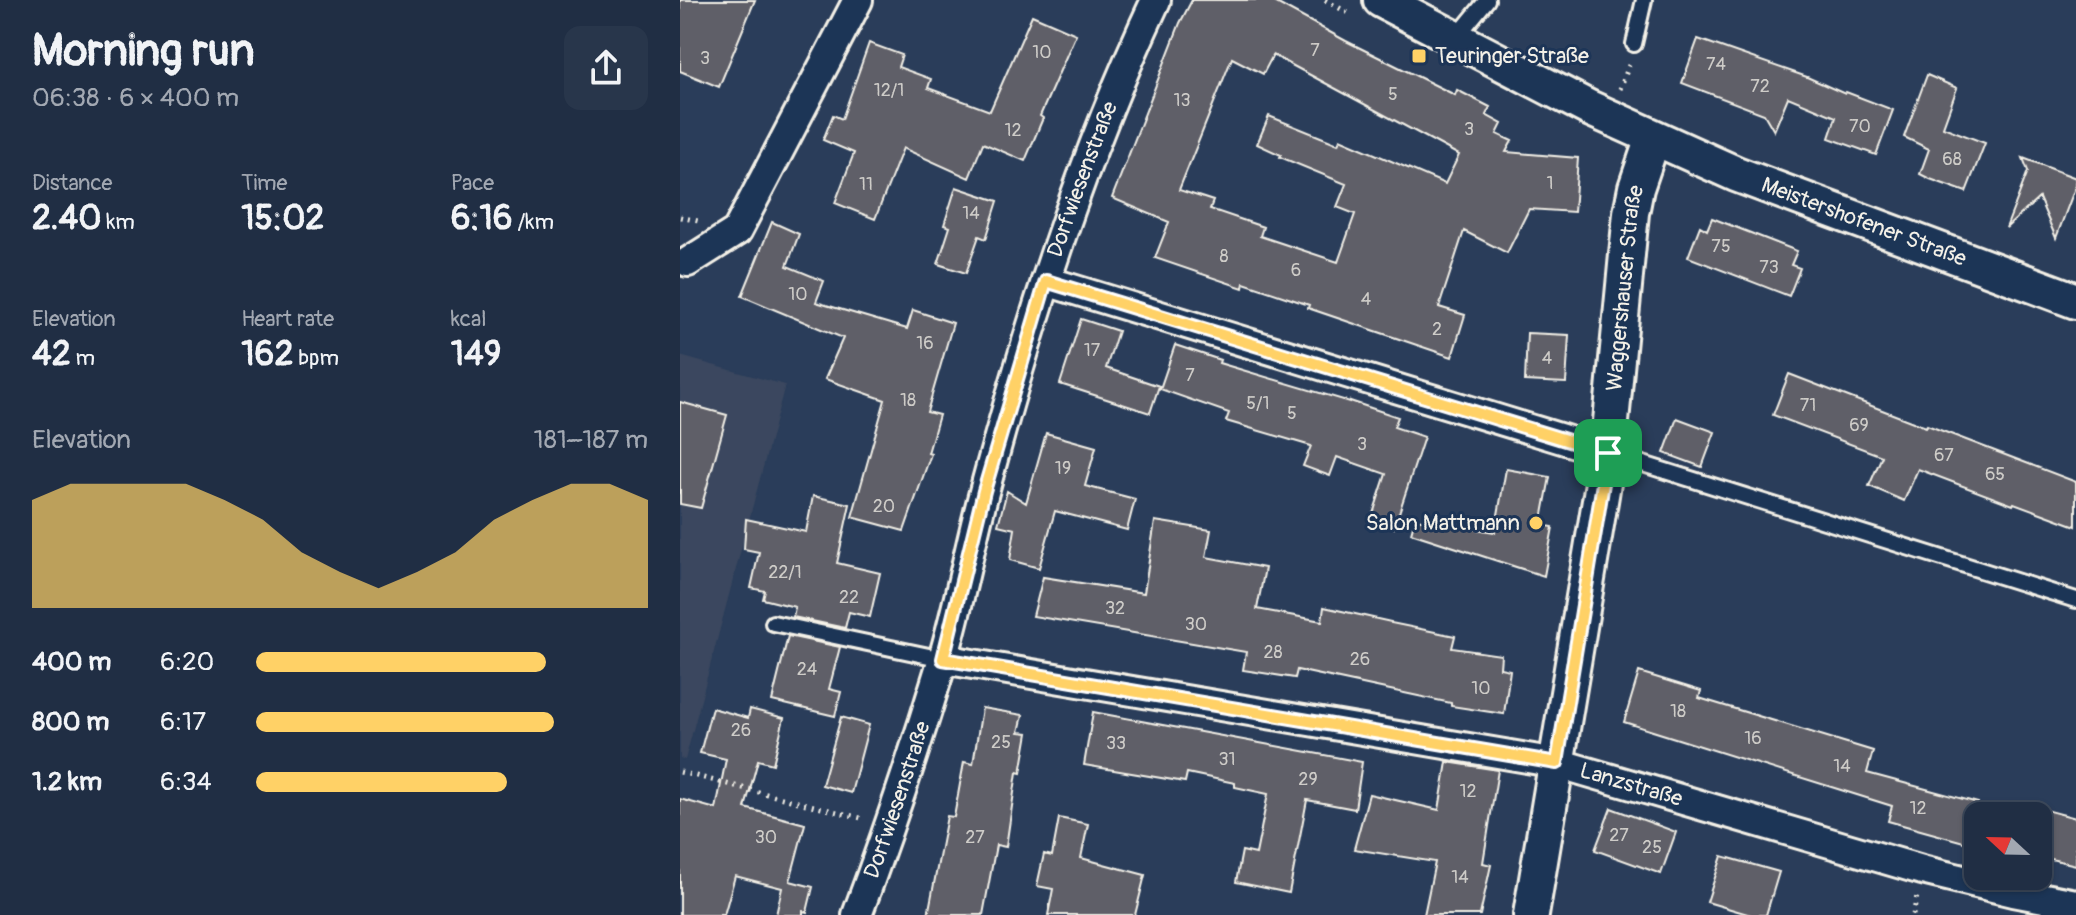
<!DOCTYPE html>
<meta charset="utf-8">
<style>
:root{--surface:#202e44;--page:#28364b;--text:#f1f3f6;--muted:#a2a8b2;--line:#3d4a5d;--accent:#ffd166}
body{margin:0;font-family:Pangolin,sans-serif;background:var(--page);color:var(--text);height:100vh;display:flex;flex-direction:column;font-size:30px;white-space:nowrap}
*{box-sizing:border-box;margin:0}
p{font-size:26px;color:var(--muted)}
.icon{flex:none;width:44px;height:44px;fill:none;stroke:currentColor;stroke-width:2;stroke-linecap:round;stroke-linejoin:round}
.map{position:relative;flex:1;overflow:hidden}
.details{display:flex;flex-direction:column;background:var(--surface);width:680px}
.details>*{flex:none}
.needle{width:52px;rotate:292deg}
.fabs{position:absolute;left:1284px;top:802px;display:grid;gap:16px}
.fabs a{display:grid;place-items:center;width:88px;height:88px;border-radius:16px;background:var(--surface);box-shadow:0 2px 6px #0004,0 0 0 2px var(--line);font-size:40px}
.pin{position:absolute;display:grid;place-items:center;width:68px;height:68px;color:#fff;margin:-34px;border-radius:16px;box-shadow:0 4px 12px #0006}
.round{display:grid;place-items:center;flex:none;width:84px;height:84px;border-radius:16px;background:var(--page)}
.overview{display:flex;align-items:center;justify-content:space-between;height:136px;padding:0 32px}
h1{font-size:44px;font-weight:800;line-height:60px}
.figures{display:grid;grid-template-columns:repeat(3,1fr);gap:12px;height:136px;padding:8px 32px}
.figures div{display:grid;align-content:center}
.figures b{font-size:34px;font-weight:800}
.figures small{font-size:22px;font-weight:400}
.figures p{font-size:22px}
.chart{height:224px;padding:16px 32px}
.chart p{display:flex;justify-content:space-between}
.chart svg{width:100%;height:144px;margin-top:8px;fill:var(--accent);opacity:.7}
ul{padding:0 32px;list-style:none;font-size:26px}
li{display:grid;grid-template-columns:128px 96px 1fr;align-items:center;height:60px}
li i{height:20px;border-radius:10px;background:var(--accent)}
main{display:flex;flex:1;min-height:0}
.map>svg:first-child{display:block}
.built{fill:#3a475e}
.building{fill:#5e5e68;stroke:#f4f1e8;stroke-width:2;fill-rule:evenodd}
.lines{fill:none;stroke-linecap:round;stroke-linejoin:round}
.service-casing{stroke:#f4f1e8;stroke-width:20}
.minor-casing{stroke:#f4f1e8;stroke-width:34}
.tertiary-casing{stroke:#f4f1e8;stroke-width:40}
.path{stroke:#f4f1e8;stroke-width:5;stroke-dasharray:2 6;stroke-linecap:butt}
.service{stroke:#1d3557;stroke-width:14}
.minor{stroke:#1d3557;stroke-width:28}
.tertiary{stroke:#1d3557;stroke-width:34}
.route-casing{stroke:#fff;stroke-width:16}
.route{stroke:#ffd166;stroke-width:10}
.poi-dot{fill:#ffd166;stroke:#1d3557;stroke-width:3}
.labels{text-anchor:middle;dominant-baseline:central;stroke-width:6;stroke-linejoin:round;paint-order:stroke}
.number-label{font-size:18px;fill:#ceccc8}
.poi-label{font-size:22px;fill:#f4f1e8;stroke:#1d3557;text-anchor:start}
.street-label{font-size:22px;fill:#f4f1e8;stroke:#1d3557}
</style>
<main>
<section class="details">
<div class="overview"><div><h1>Morning run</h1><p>06:38 · 6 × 400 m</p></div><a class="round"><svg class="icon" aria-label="share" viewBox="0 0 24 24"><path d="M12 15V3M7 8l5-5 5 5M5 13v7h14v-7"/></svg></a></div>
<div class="figures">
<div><p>Distance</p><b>2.40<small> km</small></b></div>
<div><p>Time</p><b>15:02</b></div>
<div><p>Pace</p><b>6:16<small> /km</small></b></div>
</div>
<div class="figures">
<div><p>Elevation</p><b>42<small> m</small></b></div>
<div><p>Heart rate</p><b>162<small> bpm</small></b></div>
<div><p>kcal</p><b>149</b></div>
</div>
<div class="chart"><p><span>Elevation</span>181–187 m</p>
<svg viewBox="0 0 160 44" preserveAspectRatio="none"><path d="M0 44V11L10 6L20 6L30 6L40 6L50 11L60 17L70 27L80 33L90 38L100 33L110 27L120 17L130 11L140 6L150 6L160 11V44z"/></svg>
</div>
<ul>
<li><b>400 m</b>6:20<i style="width:74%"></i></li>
<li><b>800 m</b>6:17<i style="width:76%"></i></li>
<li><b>1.2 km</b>6:34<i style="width:64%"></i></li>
</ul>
</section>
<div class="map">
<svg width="1396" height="915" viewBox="0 0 1396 915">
<rect width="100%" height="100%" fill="#2a3d5a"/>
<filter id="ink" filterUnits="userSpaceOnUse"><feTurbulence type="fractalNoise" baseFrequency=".0125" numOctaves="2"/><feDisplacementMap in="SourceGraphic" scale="16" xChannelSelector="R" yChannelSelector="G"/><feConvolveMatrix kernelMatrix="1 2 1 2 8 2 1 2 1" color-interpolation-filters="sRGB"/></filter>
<g filter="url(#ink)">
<path class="built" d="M0,356l105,29 -100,375 -5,-2z"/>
<path class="building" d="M0,0h75l-36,87 -39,-16z
M512,0h79l75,41 109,54 2,-5 33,17 -4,8 16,9 -5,10 15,7 -6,11 72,6 -4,54 -45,-3 -22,44 -43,-22 -25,76 26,8 -13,42 -144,-49 1,-3 -65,-22 -1,5 -88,-30 14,-36 -57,-24 68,-175zM593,55l186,100 -14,29 -105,-45 -2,5 -69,-28 -12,28 24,11 -1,2 66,27 -9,23 18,7 -17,48 -78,-26 3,-9 -53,-18 3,-8 -34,-11 53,-132 31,16z
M352,15l44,19 -36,82 3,2 -18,43 -42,-18 -14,35 -66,-30 -28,71 -40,-16 19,-50 -31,-13 10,-25 9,4 27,-76 33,12 -4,12 33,12 -3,9 62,23z
M1018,39l109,38 38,17 1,-2 47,18 -17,45 -47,-17 7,-21 -48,-20 -14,34 -10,-17 -82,-31z
M1247,75l30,13 -14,39 42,16 -19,49 -36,-13 -10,-5 9,-25 -25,-12z
M1343,158l53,20v7l-20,53 -17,-40 -33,30 22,-57z
M276,187l42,14 -12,38 -7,-3 -13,37 -28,-9 12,-37 -6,-2z
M1032,218l85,33 -6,14 9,3 -11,28 -101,-39 12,-31 7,4z
M92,222l27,12 -12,32 37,15 -8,21 91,27 6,-19 40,13 -26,89 12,3 -11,38 3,1 -27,77 -52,-14 33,-117 -60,-21 18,-41 -101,-42z
M401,319l37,12 -12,37 53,18 -9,27 -90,-29z
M847,333l42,2 -3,48 -41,-2z
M495,345l45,15 -1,3 131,39v-1l48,16 -4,10 30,10 -30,91 -23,-8 15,-46 -49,-17 -7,19 -27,-10 8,-20 -85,-25 3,-8 -69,-24z
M1109,374l137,53 1,-2 149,57v44l-62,-23 -1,2 -95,-36 -14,32 -35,-15 13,-30 -109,-41z
M0,402l47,13 -26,93 -21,-4z
M997,418l38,14 -13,35 -38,-14z
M366,433l50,14 -11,39 50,13 -8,31 -72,-19 -16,57 -29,-8 5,-31 -17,-4 9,-34 19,12z
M826,469l44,8 -9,48 12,2 -9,49 -133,-43 4,-14 80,13z
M133,496l37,8 -13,59 43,10 -10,44 -21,-5 -4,16 -52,-11 2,-10 -32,-8 2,-8 -14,-3 8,-36 -15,-3 2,-30 60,13z
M475,521l56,9 -5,27 59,11 -8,41 65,12 2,-14 67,15v1l64,13 -3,12 49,7 -1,13 10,2 -6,44 -53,-8v-3l-154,-33 -2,8 -52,-8 3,-18 -213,-36 10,-39 101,16z
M108,636l52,11 -11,42 12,3 -6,24 -63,-15z
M959,672l62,19 -2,7 174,53 -6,22 111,30v43l-90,-25 4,-15 -268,-84z
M32,708l36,10 2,-9 34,9 -11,46 -15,-4 -13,48 60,16 -15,57 23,6 -6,25 -4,-1v4h-27l6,-27 -47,-12 -11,39h-44v-116l36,10 10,-50 -26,-6z
M302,708l41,7 -4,17 9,1 -7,40 -4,-1 -11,75 -10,-2 -13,70h-55l19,-99 7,1 10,-55 9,2z
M413,712l269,50 -7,47 -48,-9 -18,93 -53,-11 6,-31 14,3 12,-60 -33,-7v-4l-48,-10 -2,9 -101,-17z
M161,717l28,8 -18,68 -29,-8z
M767,762l51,8 -15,93 8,2 -11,50h-56l11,-53 -81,-13 15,-55 70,16z
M931,808l65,24 -15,42 -66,-24z
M1358,808l38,10v47l-38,-9z
M379,818l29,6 -7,34 64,17 -10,40h-87l5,-26 -16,-3 7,-32 8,2z
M1042,856l57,16 -13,43h-15l-44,-13z"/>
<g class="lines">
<defs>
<path id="service" d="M775,39l32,-39
M954,44l10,-44
M928,453l468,147
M93,623l170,36"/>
<g id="minor">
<path d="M8,262l49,-31 121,-231"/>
<path d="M366,281l562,172"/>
<path id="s1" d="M263,659l614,104 365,107 91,22 63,12"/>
<path id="s2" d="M177,915c31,-83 59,-167 85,-253 17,-56 27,-114 42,-170 45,-168 98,-335 172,-492"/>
</g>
<g id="tertiary">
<path id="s3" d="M701,0l208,108 147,66 340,127"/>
<path id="s4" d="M851,915l77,-462 23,-240 5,-25 17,-50"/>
</g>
</defs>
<use href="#service" class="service-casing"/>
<use href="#minor" class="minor-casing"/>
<use href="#tertiary" class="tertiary-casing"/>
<path class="path" d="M645,0l27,15
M940,89l9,-24
M0,217l18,4
M0,772l181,46
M1233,915l4,-19"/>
<use href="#service" class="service"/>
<use href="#minor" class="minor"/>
<use href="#tertiary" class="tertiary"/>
</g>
</g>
<g class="lines" filter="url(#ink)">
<defs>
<path id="route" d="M366,281l562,172 -51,310 -614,-104 41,-168z"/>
</defs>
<use href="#route" class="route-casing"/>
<use href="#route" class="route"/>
</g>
<g class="poi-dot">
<rect x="731" y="48" width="16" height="16" rx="4"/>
<circle cx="856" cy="523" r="8"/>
</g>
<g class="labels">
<g class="number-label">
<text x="635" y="50">7</text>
<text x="362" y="52">10</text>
<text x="25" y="58">3</text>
<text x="1036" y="64">74</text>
<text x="1080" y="86">72</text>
<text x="209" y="90">12/1</text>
<text x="713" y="94">5</text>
<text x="502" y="100">13</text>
<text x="1180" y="126">70</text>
<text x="789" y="129">3</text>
<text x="333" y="130">12</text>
<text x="1272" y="159">68</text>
<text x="870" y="183">1</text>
<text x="186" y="184">11</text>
<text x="291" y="213">14</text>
<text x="1041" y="246">75</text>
<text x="544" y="256">8</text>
<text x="1089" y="267">73</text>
<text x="616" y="270">6</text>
<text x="118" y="294">10</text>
<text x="686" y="299">4</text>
<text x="757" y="329">2</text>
<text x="245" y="343">16</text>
<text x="412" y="350">17</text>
<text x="867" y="358">4</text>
<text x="510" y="375">7</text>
<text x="228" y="400">18</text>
<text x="578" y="403">5/1</text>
<text x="1128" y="405">71</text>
<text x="612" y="413">5</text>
<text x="1179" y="425">69</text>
<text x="682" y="444">3</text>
<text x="1264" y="455">67</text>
<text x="383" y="468">19</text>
<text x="1315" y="474">65</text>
<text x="204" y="506">20</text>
<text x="105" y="572">22/1</text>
<text x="169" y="597">22</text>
<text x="435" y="608">32</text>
<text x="516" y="624">30</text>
<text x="593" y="652">28</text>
<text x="680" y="659">26</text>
<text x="127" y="669">24</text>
<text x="801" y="688">10</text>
<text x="998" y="711">18</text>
<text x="61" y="730">26</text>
<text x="1073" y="738">16</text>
<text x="321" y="742">25</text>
<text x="436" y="743">33</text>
<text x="547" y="759">31</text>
<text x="1162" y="766">14</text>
<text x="628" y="779">29</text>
<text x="788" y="791">12</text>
<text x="1238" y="808">12</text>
<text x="939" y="835">27</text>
<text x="86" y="837">30</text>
<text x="295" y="837">27</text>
<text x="972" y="847">25</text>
<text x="780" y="877">14</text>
</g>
<g class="poi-label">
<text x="755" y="56">Teuringer Straße</text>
<text x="840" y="523" text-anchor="end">Salon Mattmann</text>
</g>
<g class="street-label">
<text stroke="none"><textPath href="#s2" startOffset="770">Dorfwiesenstraße</textPath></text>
<text stroke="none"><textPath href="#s3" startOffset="532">Meistershofener Straße</textPath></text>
<text stroke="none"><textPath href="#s4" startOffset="634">Waggershauser Straße</textPath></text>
<text stroke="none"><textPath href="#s1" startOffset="700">Lanzstraße</textPath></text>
<text stroke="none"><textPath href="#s2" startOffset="122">Dorfwiesenstraße</textPath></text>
</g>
</g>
</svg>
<div class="fabs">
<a><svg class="needle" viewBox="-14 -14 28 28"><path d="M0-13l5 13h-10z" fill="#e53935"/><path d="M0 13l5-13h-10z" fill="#a2a8b2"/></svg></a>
</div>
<div class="pin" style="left:928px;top:453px;background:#1e9e55"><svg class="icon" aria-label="arrive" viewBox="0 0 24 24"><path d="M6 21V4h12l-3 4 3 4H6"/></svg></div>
</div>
</main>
